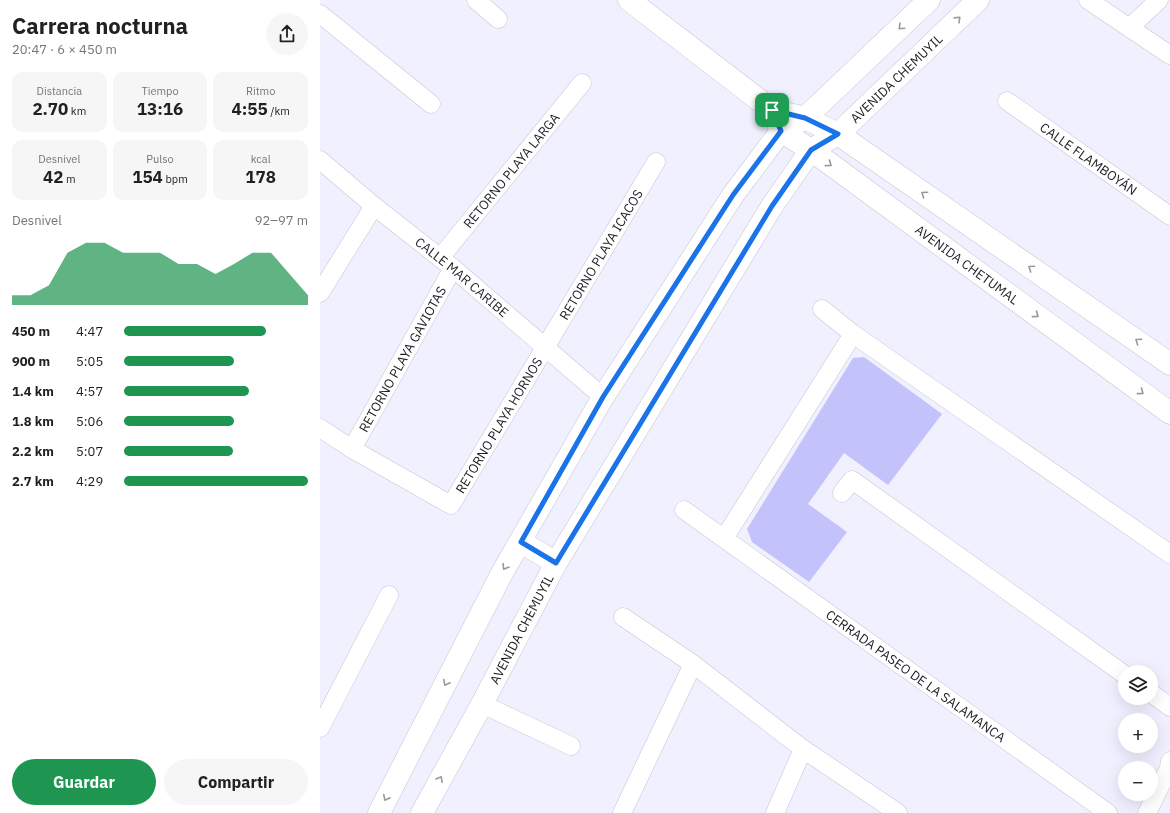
<!DOCTYPE html>
<html lang="es">
<meta charset="utf-8">
<style>
:root{--surface:#fff;--page:#f6f6f6;--text:#202124;--muted:#757577;--accent:#1e9550}
body{margin:0;font-family:"IBM Plex Sans",sans-serif;background:var(--page);color:var(--text);height:100vh;display:flex;flex-direction:column;font-size:15px;white-space:nowrap}
*{box-sizing:border-box;margin:0}
p{font-size:13px;color:var(--muted)}
.icon{flex:none;width:22px;height:22px;fill:none;stroke:currentColor;stroke-width:2;stroke-linecap:round;stroke-linejoin:round}
.map{position:relative;flex:1;overflow:hidden}
.panel{display:flex;flex-direction:column;background:var(--surface);width:320px}
.panel>*{flex:none}
.buttons{position:absolute;left:798px;top:665px;display:grid;gap:8px}
.buttons a{display:grid;place-items:center;width:40px;height:40px;border-radius:50%;background:var(--surface);box-shadow:0 4px 16px #0002;font-size:20px}
.pin{position:absolute;display:grid;place-items:center;width:34px;height:34px;color:#fff;margin:-17px;border-radius:8px;box-shadow:0 2px 6px #0006}
.round{display:grid;place-items:center;flex:none;width:42px;height:42px;border-radius:21px;background:var(--page)}
.summary{display:flex;align-items:center;justify-content:space-between;height:68px;padding:0 12px}
h1{font-size:22px;font-weight:700;line-height:30px}
.figures{display:grid;grid-template-columns:repeat(3,1fr);gap:6px;height:68px;padding:4px 12px}
.figures div{display:grid;align-content:center;border-radius:10px;background:var(--page);text-align:center}
.figures b{font-size:17px;font-weight:700}
.figures small{font-size:11px;font-weight:400}
.figures p{font-size:11px}
.chart{height:112px;padding:8px 12px}
.chart p{display:flex;justify-content:space-between}
.chart svg{width:100%;height:72px;margin-top:4px;fill:var(--accent);opacity:.7}
.cta{display:flex;gap:8px;margin-top:auto;padding:8px 12px}
.cta a{flex:1;height:46px;border-radius:24px;background:var(--accent);color:#fff;font-size:16px;font-weight:700;line-height:46px;text-align:center}
.cta a+a{background:var(--page);color:var(--text)}
ul{padding:0 12px;list-style:none;font-size:13px}
li{display:grid;grid-template-columns:64px 48px 1fr;align-items:center;height:30px}
li i{height:10px;border-radius:5px;background:var(--accent)}
main{display:flex;flex:1;min-height:0}
.map>svg:first-child{display:block}
.green{fill:#c4c2fa}
.lines{fill:none;stroke-linecap:round;stroke-linejoin:round}
.street-casing{stroke:#c4c4d5;stroke-width:19}
.secondary-casing{stroke:#c4c4d5;stroke-width:23}
.street{stroke:#fff;stroke-width:18}
.secondary{stroke:#fff;stroke-width:22}
.oneway{stroke:#99999c}
.route-casing{stroke:#fff;stroke-width:8}
.route{stroke:#1a73e8;stroke-width:5}
.labels{text-anchor:middle;dominant-baseline:central;stroke-width:3.5;stroke-linejoin:round;paint-order:stroke}
.street-label{font-size:13px;fill:#1d1d23;stroke:#f0f0fe}
</style>
<main>
<section class="panel">
<div class="summary"><div><h1>Carrera nocturna</h1><p>20:47 · 6 × 450 m</p></div><a class="round"><svg class="icon" aria-label="share" viewBox="0 0 24 24"><path d="M12 15V3M7 8l5-5 5 5M5 13v7h14v-7"/></svg></a></div>
<div class="figures">
<div><p>Distancia</p><b>2.70<small> km</small></b></div>
<div><p>Tiempo</p><b>13:16</b></div>
<div><p>Ritmo</p><b>4:55<small> /km</small></b></div>
</div>
<div class="figures">
<div><p>Desnivel</p><b>42<small> m</small></b></div>
<div><p>Pulso</p><b>154<small> bpm</small></b></div>
<div><p>kcal</p><b>178</b></div>
</div>
<div class="chart"><p><span>Desnivel</span>92–97 m</p>
<svg viewBox="0 0 160 44" preserveAspectRatio="none"><path d="M0 44V38L10 38L20 32L30 12L40 6L50 6L60 12L70 12L80 12L90 19L100 19L110 25L120 19L130 12L140 12L150 25L160 38V44z"/></svg>
</div>
<ul>
<li><b>450 m</b>4:47<i style="width:77%"></i></li>
<li><b>900 m</b>5:05<i style="width:60%"></i></li>
<li><b>1.4 km</b>4:57<i style="width:68%"></i></li>
<li><b>1.8 km</b>5:06<i style="width:60%"></i></li>
<li><b>2.2 km</b>5:07<i style="width:59%"></i></li>
<li><b>2.7 km</b>4:29<i style="width:100%"></i></li>
</ul>
<div class="cta"><a>Guardar</a><a>Compartir</a></div>
</section>
<div class="map">
<svg width="850" height="813" viewBox="0 0 850 813">
<rect width="100%" height="100%" fill="#f0f0fe"/>
<path class="green" d="M544,357l78,57 -54,71 -44,-32 -36,51 39,28 -38,50 -57,-40 -5,-13 106,-171z"/>
<g class="lines">
<defs>
<g id="street">
<path d="M156,0l22,19"/>
<path d="M768,0l82,55"/>
<path d="M0,14l111,90"/>
<path d="M810,27l29,-27"/>
<path id="s1" d="M687,101l163,115"/>
<path id="s2" d="M0,160l54,46 79,62 150,129"/>
<path id="s3" d="M120,258l142,-175"/>
<path d="M0,293l54,-87"/>
<path d="M502,309l31,25 317,220"/>
<path id="s4" d="M0,428l32,21 99,56 205,-343"/>
<path id="s5" d="M32,449l101,-181"/>
<path d="M522,493l10,-13 273,195"/>
<path id="s6" d="M364,510l424,303"/>
<path d="M405,537l128,-203"/>
<path d="M303,617l70,47 110,85 95,64"/>
<path d="M831,693l19,14"/>
<path d="M162,704l89,42"/>
<path d="M0,728l69,-133"/>
<path d="M302,813l71,-149"/>
<path d="M455,813l28,-64"/>
<path d="M827,813l22,-45 1,-7"/>
</g>
<g id="secondary">
<path d="M309,0l143,110 33,8 33,16 332,230"/>
<path id="s7" d="M456,119l5,12 30,19 359,263"/>
<path d="M201,542l35,21"/>
<path d="M59,813l123,-240 101,-176 130,-202 48,-64 24,-13 124,-118"/>
<path id="s8" d="M102,813l60,-109 74,-141 216,-357 39,-56 27,-16 140,-134"/>
</g>
</defs>
<use href="#street" class="street-casing"/>
<use href="#secondary" class="secondary-casing"/>
<use href="#street" class="street"/>
<use href="#secondary" class="secondary"/>
</g>
<defs><path id="oneway-chevron" d="M-2-3.5L2.5 0L-2 3.5" fill="none" stroke-width="1.6" stroke-linecap="round" stroke-linejoin="round"/></defs>
<g class="oneway">
<use href="#oneway-chevron" transform="translate(638 19) rotate(-44)"/>
<use href="#oneway-chevron" transform="translate(581 27) rotate(137)"/>
<use href="#oneway-chevron" transform="translate(509 164) rotate(36)"/>
<use href="#oneway-chevron" transform="translate(604 194) rotate(-145)"/>
<use href="#oneway-chevron" transform="translate(711 268) rotate(-145)"/>
<use href="#oneway-chevron" transform="translate(716 315) rotate(36)"/>
<use href="#oneway-chevron" transform="translate(818 341) rotate(-145)"/>
<use href="#oneway-chevron" transform="translate(821 392) rotate(36)"/>
<use href="#oneway-chevron" transform="translate(185 567) rotate(121)"/>
<use href="#oneway-chevron" transform="translate(126 683) rotate(117)"/>
<use href="#oneway-chevron" transform="translate(120 779) rotate(-61)"/>
<use href="#oneway-chevron" transform="translate(66 798) rotate(117)"/>
</g>
<g class="lines">
<defs>
<path id="route" d="M452,110l33,8 33,16 -27,16 -39,56 -216,357 -35,-21 82,-145 130,-202 48,-64z"/>
</defs>
<use href="#route" class="route-casing"/>
<use href="#route" class="route"/>
</g>
<g class="labels">
<g class="street-label">
<text stroke="none"><textPath href="#s8" startOffset="881">AVENIDA CHEMUYIL</textPath></text>
<text stroke="none"><textPath href="#s1" startOffset="100">CALLE FLAMBOYÁN</textPath></text>
<text stroke="none"><textPath href="#s3" startOffset="113">RETORNO PLAYA LARGA</textPath></text>
<text stroke="none"><textPath href="#s4" startOffset="444">RETORNO PLAYA ICACOS</textPath></text>
<text stroke="none"><textPath href="#s7" startOffset="242">AVENIDA CHETUMAL</textPath></text>
<text stroke="none"><textPath href="#s2" startOffset="184">CALLE MAR CARIBE</textPath></text>
<text stroke="none"><textPath href="#s5" startOffset="103">RETORNO PLAYA GAVIOTAS</textPath></text>
<text stroke="none"><textPath href="#s4" startOffset="245">RETORNO PLAYA HORNOS</textPath></text>
<text stroke="none"><textPath href="#s8" startOffset="209">AVENIDA CHEMUYIL</textPath></text>
<text stroke="none"><textPath href="#s6" startOffset="285">CERRADA PASEO DE LA SALAMANCA</textPath></text>
</g>
</g>
</svg>
<div class="buttons">
<a><svg class="icon" aria-label="layers" viewBox="0 0 24 24"><path d="M12 4l9 5-9 5-9-5zM3 14l9 5 9-5"/></svg></a>
<a>+</a>
<a>−</a>
</div>
<div class="pin" style="left:452px;top:110px;background:#1e9e55"><svg class="icon" aria-label="arrive" viewBox="0 0 24 24"><path d="M6 21V4h12l-3 4 3 4H6"/></svg></div>
</div>
</main>
